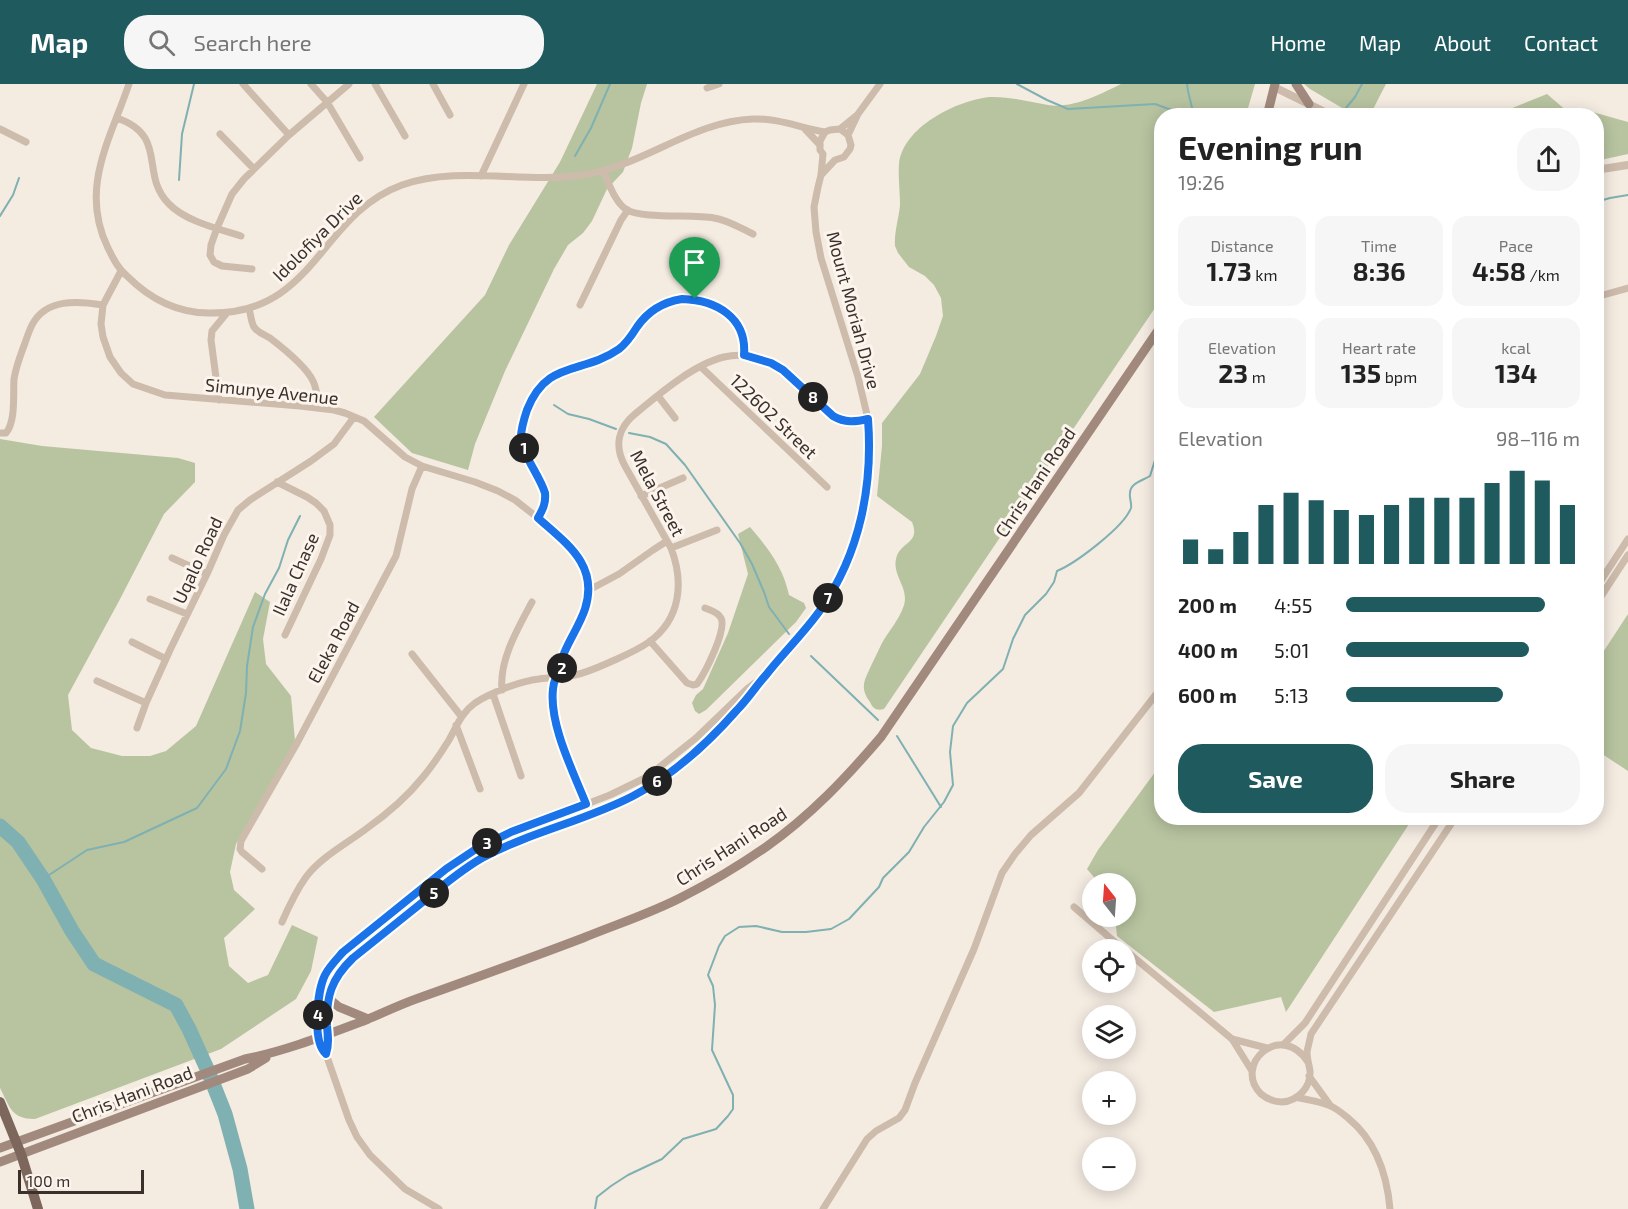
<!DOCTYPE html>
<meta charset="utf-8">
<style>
:root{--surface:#fff;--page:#f6f6f6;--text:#222;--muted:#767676;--accent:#1f5a5e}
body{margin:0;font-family:"Exo 2",sans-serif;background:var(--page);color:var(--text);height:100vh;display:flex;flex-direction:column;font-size:22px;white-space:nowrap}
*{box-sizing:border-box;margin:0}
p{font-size:20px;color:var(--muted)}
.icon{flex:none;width:33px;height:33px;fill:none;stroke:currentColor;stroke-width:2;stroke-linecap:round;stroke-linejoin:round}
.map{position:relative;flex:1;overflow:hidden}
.details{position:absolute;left:1154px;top:24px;width:450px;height:717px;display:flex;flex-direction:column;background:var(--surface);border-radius:24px;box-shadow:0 3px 15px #0003}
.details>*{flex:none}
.needle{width:39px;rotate:343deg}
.fabs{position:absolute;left:1082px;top:789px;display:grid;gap:12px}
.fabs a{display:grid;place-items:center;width:54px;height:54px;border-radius:50%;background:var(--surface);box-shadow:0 3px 15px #0003;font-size:30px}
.scale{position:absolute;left:18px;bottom:15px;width:126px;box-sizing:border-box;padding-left:6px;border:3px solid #3b302b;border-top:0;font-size:16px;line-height:21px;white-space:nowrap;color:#3b302b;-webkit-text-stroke:4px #fbf5ee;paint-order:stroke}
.pin{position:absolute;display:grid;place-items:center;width:51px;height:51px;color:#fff;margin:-62px -26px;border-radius:50% 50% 50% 0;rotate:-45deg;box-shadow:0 0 6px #0007}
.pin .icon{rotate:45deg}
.km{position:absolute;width:30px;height:30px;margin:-15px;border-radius:50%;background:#222;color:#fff;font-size:16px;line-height:30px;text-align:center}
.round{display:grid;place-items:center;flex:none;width:63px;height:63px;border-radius:24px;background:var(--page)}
.overview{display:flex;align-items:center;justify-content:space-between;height:102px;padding:0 24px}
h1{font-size:33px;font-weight:700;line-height:45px}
.figures{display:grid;grid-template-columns:repeat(3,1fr);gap:9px;height:102px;padding:6px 24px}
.figures div{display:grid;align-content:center;border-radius:15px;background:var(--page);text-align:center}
.figures b{font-size:26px;font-weight:700}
.figures small{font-size:16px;font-weight:400}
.figures p{font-size:16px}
.chart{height:168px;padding:12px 24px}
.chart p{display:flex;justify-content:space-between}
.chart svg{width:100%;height:108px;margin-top:6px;stroke:var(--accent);stroke-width:6}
.cta{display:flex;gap:12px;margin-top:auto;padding:12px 24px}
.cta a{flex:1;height:69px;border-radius:24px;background:var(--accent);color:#fff;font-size:24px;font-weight:700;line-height:69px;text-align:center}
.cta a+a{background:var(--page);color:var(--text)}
ul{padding:0 24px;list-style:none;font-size:20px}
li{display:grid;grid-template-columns:96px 72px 1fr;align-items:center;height:45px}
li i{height:15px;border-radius:8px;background:var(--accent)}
header{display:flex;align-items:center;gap:36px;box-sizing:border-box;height:84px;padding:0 30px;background:var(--accent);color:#fff}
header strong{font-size:28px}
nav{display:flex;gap:33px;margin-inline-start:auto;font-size:21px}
.search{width:420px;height:54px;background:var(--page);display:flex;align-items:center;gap:15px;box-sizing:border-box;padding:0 21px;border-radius:24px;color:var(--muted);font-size:22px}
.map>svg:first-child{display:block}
.green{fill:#b8c4a0}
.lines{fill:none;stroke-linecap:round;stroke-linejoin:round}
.stream{stroke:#7fb0b2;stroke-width:2}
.river{stroke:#7fb0b2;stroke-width:15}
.minor{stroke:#cdbbac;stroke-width:7}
.tertiary{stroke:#cdbbac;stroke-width:8}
.secondary{stroke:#a18a7d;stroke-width:9}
.primary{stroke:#7d675c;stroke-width:10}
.route-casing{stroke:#fff;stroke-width:12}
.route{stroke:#1a73e8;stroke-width:8}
.labels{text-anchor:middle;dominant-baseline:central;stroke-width:6;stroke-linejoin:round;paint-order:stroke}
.street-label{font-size:18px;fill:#3b302b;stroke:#fbf5ee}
</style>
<header>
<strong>Map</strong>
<div class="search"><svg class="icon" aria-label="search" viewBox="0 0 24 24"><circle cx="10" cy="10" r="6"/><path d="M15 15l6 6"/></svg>Search here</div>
<nav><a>Home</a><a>Map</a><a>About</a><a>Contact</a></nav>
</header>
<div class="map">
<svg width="1628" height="1125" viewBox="0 0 1628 1125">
<rect width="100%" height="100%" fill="#f4ebe1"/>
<path class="green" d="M597,0h50l-6,19 -9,45 -9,24 -16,17 -15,32 -9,12 -15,12 -14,24 -49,102 -30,73 -7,26 -56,-17 -38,-36 111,-122 24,-50 51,-83z
M1121,0h134l-9,31 -85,1v183l-277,410c-7,2 -11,0 -14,-7 -3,-4 -7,-11 -6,-17 0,-5 4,-12 6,-17 4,-8 8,-17 12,-25 7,-12 16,-22 21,-35 8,-19 -11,-31 -7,-49 4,-18 25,-15 16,-37l-35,-26 5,-50v-23l38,-49 16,-38 7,-20 -2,-18 -7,-13 -9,-9 -16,-9 -11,-14 -3,-7c-1,-14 4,-28 5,-41 0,-14 -2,-28 -1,-41 4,-37 57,-63 90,-67 20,-1 40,5 59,8 24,4 53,-11 73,-21z
M1304,0h82l-16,31h-16l-44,-26z
M1547,10l21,18 21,-1 39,11v32l-32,7v-45l-101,-1z
M0,355l42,7 136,12 17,5v19l-31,32 -45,87 -51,94 4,35 19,18 31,8h28l16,-5 30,-25 59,-134 15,10 -7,37 3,25 25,32 4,45 -59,103 -6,28 4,18 21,19 -31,29 5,28 19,17 20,-8 24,-50 26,12 -7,34 -15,28 -75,50 -186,70c-24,0 -25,-12 -35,-31z
M750,443c18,21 33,40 39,68l15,8 2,5 -10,14 -90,88 -7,4 -4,-3 -3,-8 4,-8 7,-6 25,-56 20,-59 -10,-40z
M1628,530v157l-32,-21v-87z
M1161,680v54h252l-127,194 -5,-15 -67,15 -97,-76 -2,-19 10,-1v-32l-26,-1 -12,-14 11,-19z"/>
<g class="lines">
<path class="stream" d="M1017,0l30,16 21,9 87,-5 33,12
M1187,0l1,7 6,25
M1346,24l9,-11 7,-13
M575,72l16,-28 19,-44
M179,96l3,-46 12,-50
M1596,118l14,-4 18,-3
M0,132l13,-21 6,-17
M554,321l14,9 21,5 27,10
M629,349l21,4 16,7 19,21 55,78 12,21 12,28 5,15 20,27
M811,572l67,64
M897,652l44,71
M43,795l44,-29 37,-8 73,-34 29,-39 14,-38 6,-38 1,-27 6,-39 12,-33 14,-26 9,-28 12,-24
M595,1125l2,-12 14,-11 17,-11 34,-16 21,-20 33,-10 12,-13 5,-7v-14l-21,-45 3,-45 -2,-19 -5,-11 11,-29 6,-10 14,-9 17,-1 26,6h24l25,-3 18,-10 30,-32 4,-9 26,-26 15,-25 20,-25 9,-17 -3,-33 3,-26 14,-23 36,-34 10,-30 12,-24 21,-21 8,-12 3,-11c19,-8 67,-44 74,-63 1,-5 -2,-10 -1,-15 0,-10 12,-12 20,-17l11,-35"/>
<path class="river" d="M0,742l18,16 25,37 29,52 22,33 82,41 13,24 19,42 17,43 15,55 7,40"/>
<path class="minor" d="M129,0c-19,56 -50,105 -21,164 5,10 10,21 19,28 22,22 50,37 82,37 107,2 110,-98 193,-128 57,-20 121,-1 180,-10 60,-8 110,-54 171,-56 25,-1 48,9 72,13
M243,0l46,51
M311,0l16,18 33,56
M375,0l30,52
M433,0l17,31
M707,4l12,-4
M117,34c52,18 22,56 52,86 16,17 50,25 72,32
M0,45l26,13
M805,45l15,16
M840,45l16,-13
M220,50l34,35
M848,51l10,-21 22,-30
M603,87c6,12 12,32 24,39 16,9 66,4 87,8 14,2 26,10 39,16
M481,92l43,-92
M252,185l-30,-3 -8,-4 -4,-7 1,-10 6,-17 15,-34 12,-15 45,-44 60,-51
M121,187l-18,34 -2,19 2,13 7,20 11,16 12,11 32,11 135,11 34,4 11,3 19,8 41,36 17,9 53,16 23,9 17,9 23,18 38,34 10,23 3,15 -1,8 -3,12 -21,43 -2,15 -8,11 -2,25 3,15 13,42 22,53
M1596,213l32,-9
M580,221l41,-85 7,-10
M249,225c2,6 2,13 5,18 4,6 11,8 16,11 13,10 36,28 43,43 4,8 5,19 6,27
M701,283l126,120
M658,312l17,22
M219,316l-8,-60 1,-9 14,-17
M0,349h6c10,-12 7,-39 8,-54 2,-13 7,-25 11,-36 2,-6 4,-12 7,-18 14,-27 46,-24 71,-20
M277,398l30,15 9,6 8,8 6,14v10l-9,24 -36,76
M641,412l42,-18
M538,434c5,-9 8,-15 7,-25 -7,-21 -26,-41 -23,-64 1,-10 5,-20 10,-30 21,-38 58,-28 88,-51 8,-5 12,-14 17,-21 6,-9 14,-17 23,-22 25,-14 67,-2 81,23 4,8 4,19 3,27
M671,464l46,-18
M172,474l35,16
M1596,504l32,-49
M589,506l30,-16 34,-24 14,-9
M150,515l37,15
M1596,520l32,-49
M650,557l37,42 6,2 4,-1c8,-11 30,-54 24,-66 -3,-6 -11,-8 -16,-10
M132,558l34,17
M412,570l49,62
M97,597l49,22
M502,606c-3,-30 16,-62 30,-88
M493,610l28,82
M456,641l24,64
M137,644l9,-25 24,-53 37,-76 17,-39 14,-25 12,-10 61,-39 23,-17 20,-27
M262,785l-20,-17 -2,-3 1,-8 55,-96 100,-189 16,-67 10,-23
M1074,823l50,43
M282,838c7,-16 14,-31 24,-45 15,-20 40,-33 60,-48 21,-15 41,-32 57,-52 10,-12 18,-24 26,-37 8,-14 12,-27 26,-37 15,-10 45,-22 64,-24 12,-2 24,-1 36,-4 14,-3 28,-10 42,-16 11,-5 22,-10 32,-17 32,-23 35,-60 22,-94l-46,-82c-11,-20 -7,-38 10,-52 24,-20 59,-50 89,-57 36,-9 65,16 88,39 8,8 18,19 28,24 9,3 19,1 28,-1
M1125,866l107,89 20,32
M1232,955l35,9
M1283,961l22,-22 134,-205
M326,970c4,-10 2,-22 1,-33 -1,-26 7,-45 26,-63l100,-80 29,-20 150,-62 17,-9 34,-25 32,-29 22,-23 84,-101 15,-25 20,-44 11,-48 2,-27 -1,-46 -10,-42 -37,-119 -5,-26 -2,-25 4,-20 3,-12 2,-21 -3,-4v-9l5,-9 5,-2 10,-1 8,6 3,10 -1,4 -6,8 -9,3 -14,15
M1308,978c-27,-42 -76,3 -47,32 6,5 14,8 21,8 16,-1 29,-15 28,-31 -1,-7 -3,-12 -3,-19 1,-6 3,-12 4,-18l144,-216
M1309,992l21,29
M1296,1013c11,3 22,4 32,8 7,2 14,8 20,13 28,23 39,56 42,91
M439,1125l-34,-20 -35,-34 -13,-18 -8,-17 -23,-66c-14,-12 -9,-63 -1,-79 4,-9 11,-15 18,-23l103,-83 30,-20 35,-16 99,-38 37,-18 49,-39 52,-50 11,-8
M823,1125l44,-70 9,-8 23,-13 6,-8 10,-27 59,-134 28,-76 13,-19 16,-19 48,-42 82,-105"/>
<path class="tertiary" d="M1274,3l59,29
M1596,86l32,-5"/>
<path class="secondary" d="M1296,0l13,20
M1267,32l8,-32
M328,914l11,9 29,12
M0,1064l245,-89c41,-8 81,-24 121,-39 17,-7 33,-15 50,-21 56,-20 112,-40 167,-61 34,-14 69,-25 101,-42 28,-14 56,-31 82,-49 44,-31 80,-69 115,-110l280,-411
M0,1078l248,-93 18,-11"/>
<path class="primary" d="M0,1018l21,52 17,55"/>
</g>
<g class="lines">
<defs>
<path id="route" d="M682,215c35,1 65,19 62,56l27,8 12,7 50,46c12,7 22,6 35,3 5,67 -8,134 -47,190 -16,23 -37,43 -55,66 -10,11 -18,24 -29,35 -29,33 -64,65 -104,86 -48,25 -103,36 -151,62 -21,12 -40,28 -58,43 -24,19 -47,38 -71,57 -22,21 -27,39 -26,68 1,10 2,19 -1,28 -14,-12 -9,-63 -1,-79 4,-8 11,-15 18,-23l103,-83 30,-20 35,-17 75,-28c-13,-33 -37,-80 -33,-115 1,-11 4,-11 9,-20 2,-6 0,-13 3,-18 6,-14 15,-27 20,-42 14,-44 -18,-65 -47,-91 5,-9 8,-15 7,-25 -6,-19 -22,-36 -24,-56 0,-9 3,-18 6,-27 20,-51 55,-35 92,-61 8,-6 13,-14 18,-22 11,-16 26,-25 45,-28z"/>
</defs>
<use href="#route" class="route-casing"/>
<use href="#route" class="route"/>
</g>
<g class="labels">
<g class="street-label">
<text transform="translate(317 152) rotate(-45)">Idolofiya Drive</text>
<text transform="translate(854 226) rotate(75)">Mount Moriah Drive</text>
<text transform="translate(272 307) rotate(6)">Simunye Avenue</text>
<text transform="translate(774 332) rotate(44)">122602 Street</text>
<text transform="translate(1035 398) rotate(-56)">Chris Hani Road</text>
<text transform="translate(658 409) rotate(62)">Mela Street</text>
<text transform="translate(197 476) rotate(-65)">Uqalo Road</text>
<text transform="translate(295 490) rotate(-66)">Ilala Chase</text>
<text transform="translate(333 558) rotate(-62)">Eleka Road</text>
<text transform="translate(731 762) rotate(-33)">Chris Hani Road</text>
<text transform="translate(132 1010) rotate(-21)">Chris Hani Road</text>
</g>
</g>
</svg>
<div class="fabs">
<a><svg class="needle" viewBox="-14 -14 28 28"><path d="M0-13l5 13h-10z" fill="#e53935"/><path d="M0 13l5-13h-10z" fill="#767676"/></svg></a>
<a><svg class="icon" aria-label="locate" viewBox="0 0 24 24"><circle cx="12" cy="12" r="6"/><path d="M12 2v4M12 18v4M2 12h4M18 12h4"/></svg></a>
<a><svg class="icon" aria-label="layers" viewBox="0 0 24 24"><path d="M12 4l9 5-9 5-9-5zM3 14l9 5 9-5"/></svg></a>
<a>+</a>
<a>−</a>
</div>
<div class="scale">100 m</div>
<div class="pin" style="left:695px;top:215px;background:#1e9e55"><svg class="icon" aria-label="arrive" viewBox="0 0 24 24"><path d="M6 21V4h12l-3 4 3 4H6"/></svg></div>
<b class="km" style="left:524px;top:364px">1</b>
<b class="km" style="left:562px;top:584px">2</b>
<b class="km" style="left:487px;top:759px">3</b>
<b class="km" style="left:318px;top:931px">4</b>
<b class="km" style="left:434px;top:809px">5</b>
<b class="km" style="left:657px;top:697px">6</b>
<b class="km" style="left:828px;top:514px">7</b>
<b class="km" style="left:813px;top:313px">8</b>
<section class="details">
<div class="overview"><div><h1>Evening run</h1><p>19:26</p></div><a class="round"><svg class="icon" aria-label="share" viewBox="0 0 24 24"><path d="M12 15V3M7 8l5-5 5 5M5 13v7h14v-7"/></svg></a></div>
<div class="figures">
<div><p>Distance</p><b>1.73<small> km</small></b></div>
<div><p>Time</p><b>8:36</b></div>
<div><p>Pace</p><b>4:58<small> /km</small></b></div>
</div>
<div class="figures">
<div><p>Elevation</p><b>23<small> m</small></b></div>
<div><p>Heart rate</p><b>135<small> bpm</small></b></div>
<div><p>kcal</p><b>134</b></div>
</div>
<div class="chart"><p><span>Elevation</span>98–116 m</p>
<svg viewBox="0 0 160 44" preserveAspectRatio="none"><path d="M5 44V34M15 44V38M25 44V31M35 44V20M45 44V15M55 44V18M65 44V22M75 44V24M85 44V20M95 44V17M105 44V17M115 44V17M125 44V11M135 44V6M145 44V10M155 44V20"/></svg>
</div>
<ul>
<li><b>200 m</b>4:55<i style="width:85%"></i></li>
<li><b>400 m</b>5:01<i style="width:78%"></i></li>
<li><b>600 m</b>5:13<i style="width:67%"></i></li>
</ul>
<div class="cta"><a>Save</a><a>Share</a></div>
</section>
</div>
